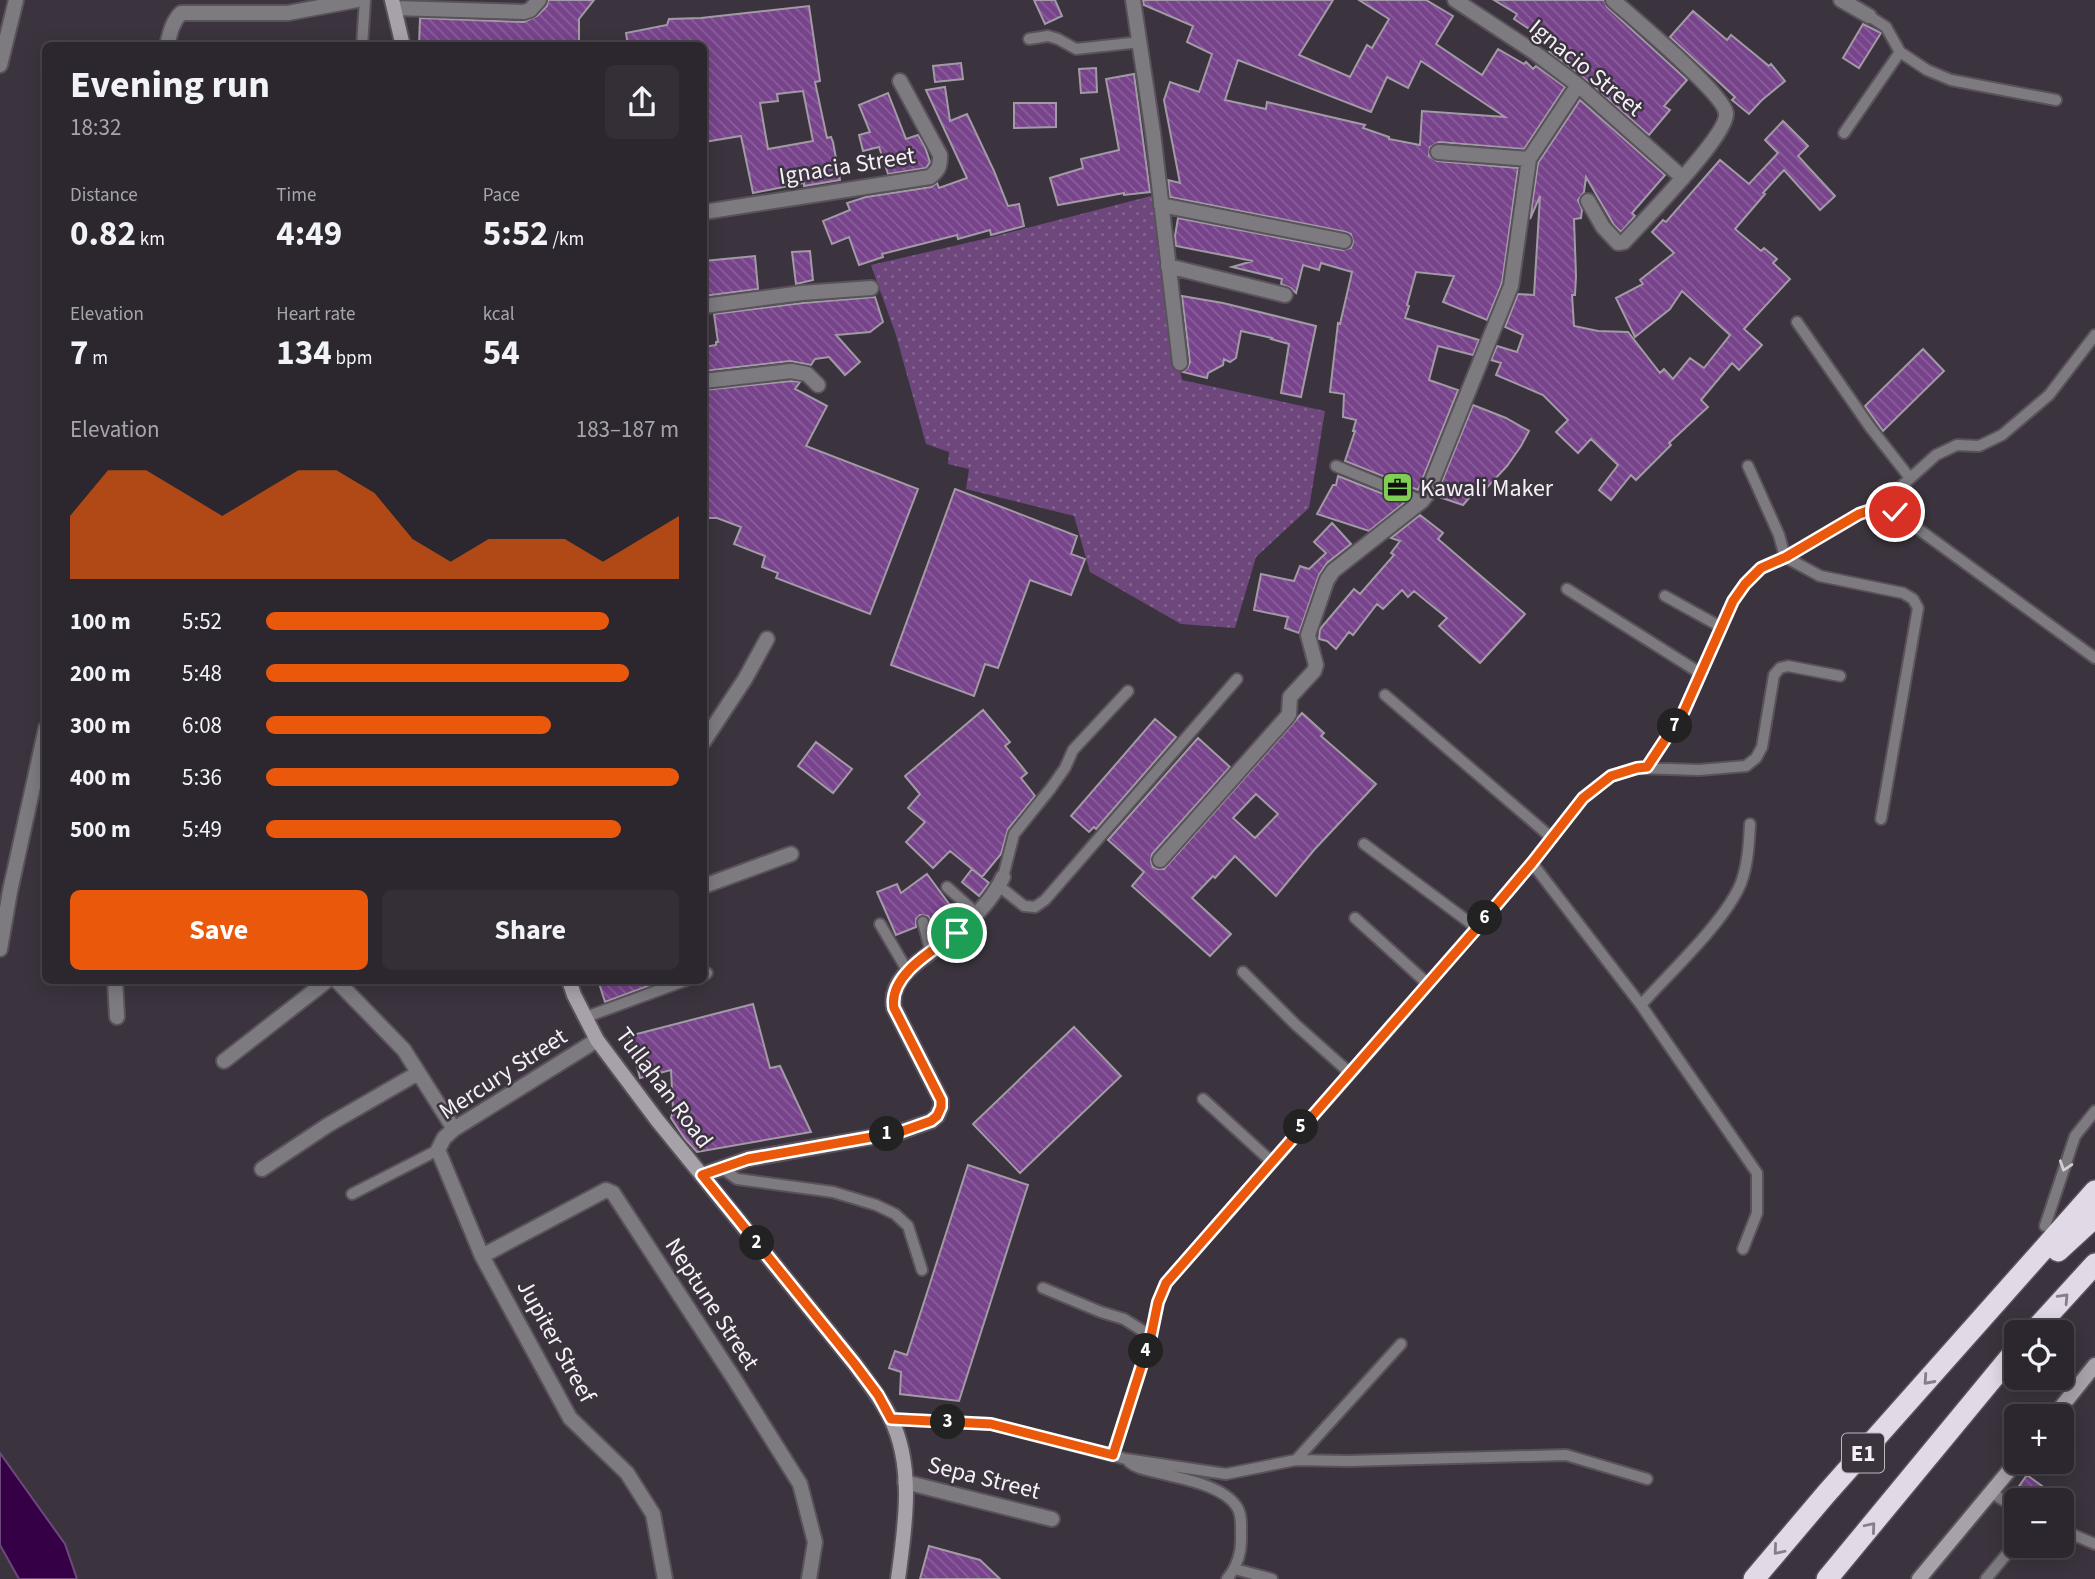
<!DOCTYPE html>
<meta charset="utf-8">
<style>
:root{--surface:#2c272e;--page:#342f36;--text:#f1f3f6;--muted:#a6a5aa;--line:#48444a;--accent:#ea580c}
body{margin:0;font-family:"Source Sans 3",sans-serif;background:var(--page);color:var(--text);height:100vh;display:flex;flex-direction:column;font-size:26px;white-space:nowrap}
*{box-sizing:border-box;margin:0}
p{font-size:23px;color:var(--muted)}
.icon{flex:none;width:38px;height:38px;fill:none;stroke:currentColor;stroke-width:2;stroke-linecap:round;stroke-linejoin:round}
.map{position:relative;flex:1;overflow:hidden}
.sheet{position:absolute;left:42px;top:42px;width:665px;height:942px;display:flex;flex-direction:column;background:var(--surface);border-radius:10px;box-shadow:0 4px 18px #0003,0 0 0 2px var(--line)}
.sheet>*{flex:none}
.fabs{position:absolute;left:2004px;top:1320px;display:grid;gap:14px}
.fabs a{display:grid;place-items:center;width:70px;height:70px;border-radius:10px;background:var(--surface);box-shadow:0 4px 18px #0003,0 0 0 2px var(--line);font-size:35px}
.pin{position:absolute;display:grid;place-items:center;width:60px;height:60px;color:#fff;margin:-30px;border:4px solid #fff;border-radius:50%;box-shadow:0 2px 7px #0007}
.km{position:absolute;width:35px;height:35px;margin:-18px;border-radius:50%;background:#222;color:#fff;font-size:19px;line-height:35px;text-align:center}
.round{display:grid;place-items:center;flex:none;width:74px;height:74px;border-radius:10px;background:var(--page)}
.summary{display:flex;align-items:center;justify-content:space-between;height:119px;padding:0 28px}
h1{font-size:38px;font-weight:700;line-height:52px}
.stats{display:grid;grid-template-columns:repeat(3,1fr);gap:10px;height:119px;padding:7px 28px}
.stats div{display:grid;align-content:center}
.stats b{font-size:35px;font-weight:700}
.stats small{font-size:19px;font-weight:400}
.stats p{font-size:19px}
.chart{height:196px;padding:14px 28px}
.chart p{display:flex;justify-content:space-between}
.chart svg{width:100%;height:126px;margin-top:7px;fill:var(--accent);opacity:.7}
.button{display:flex;gap:14px;margin-top:auto;padding:14px 28px}
.button a{flex:1;height:80px;border-radius:10px;background:var(--accent);color:#fff;font-size:28px;font-weight:700;line-height:80px;text-align:center}
.button a+a{background:var(--page);color:var(--text)}
ul{padding:0 28px;list-style:none;font-size:23px}
li{display:grid;grid-template-columns:112px 84px 1fr;align-items:center;height:52px}
li i{height:18px;border-radius:9px;background:var(--accent)}
.map>svg:first-child{display:block}
.grass{fill:url(#grass-dots)}
.water{fill:#350046;stroke:#6e487b;stroke-width:2}
.building{fill:url(#building-back-hatch);stroke:#a29aa5;stroke-width:2;fill-rule:evenodd}
.lines{fill:none;stroke-linecap:round;stroke-linejoin:round}
.lane-casing{stroke:#59525b;stroke-width:14}
.street-casing{stroke:#59525b;stroke-width:18}
.secondary-casing{stroke:#59525b;stroke-width:18}
.highway-casing{stroke:#59525b;stroke-width:24}
.lane{stroke:#7e7b80;stroke-width:10}
.street{stroke:#7e7b80;stroke-width:14}
.secondary{stroke:#a7a1a9;stroke-width:14}
.highway{stroke:#e1d9e5;stroke-width:21}
.oneway{stroke:#d1cdd3}
.oneway2{stroke:#867e89}
.route-casing{stroke:#fff;stroke-width:14}
.route{stroke:#ea580c;stroke-width:9}
.labels{text-anchor:middle;dominant-baseline:central;stroke-width:5;stroke-linejoin:round;paint-order:stroke}
.shield{fill:#3b343e;stroke:#bcb8bf;stroke-width:2}
.shield-label{font-size:23px;font-weight:bold;fill:#f4f0f6}
.street-label{font-size:24px;fill:#f4f0f6;stroke:#3b343e}
.poi-label{font-size:24px;fill:#f4f0f6;stroke:#3b343e;text-anchor:start}
</style>
<div class="map">
<svg width="2095" height="1579" viewBox="0 0 2095 1579">
<defs>
<pattern id="grass-dots" width="8" height="8" patternUnits="userSpaceOnUse" patternTransform="scale(1.75)"><rect width="8" height="8" fill="#6e487d"/><path d="M2 2h.1M6 6h.1" fill="none" stroke="#836390" stroke-width="1.8" stroke-linecap="round"/></pattern>
<pattern id="building-back-hatch" width="6" height="6" patternUnits="userSpaceOnUse" patternTransform="scale(1.75)"><rect width="6" height="6" fill="#77438b"/><path d="M-1 5l2 2M0 0l6 6M5-1l2 2" fill="none" stroke="#8b5e9c"/></pattern>
</defs>
<rect width="100%" height="100%" fill="#3b343e"/>
<path class="grass" d="M1155,195l18,142 9,43 143,31 -16,97 -53,49 -21,71 -54,-4 -91,-52 -16,-56 -108,-27 3,-20 -21,-5 1,-12 -23,-8 -30,-109 -25,-70 113,-26z"/>
<path class="water" d="M0,1453l65,91 12,35h-58l-19,-34z"/>
<path class="building" d="M548,0h46l-15,19v27h-160l1,-28 104,4 13,-6 10,-10z
M1034,0h21l7,16 -17,8z
M1143,0h190l-34,55 51,22 17,-32 5,3 17,-29 -30,-19h67l27,16 -17,28 46,31 16,-26 26,15 2,-2 7,7 3,-3 29,21 -41,62 -85,-7 -9,5 -1,9 8,5 81,7 -16,115 -15,37 -44,-18 11,-26 -38,-4 -9,33 2,1 -4,12 74,22 -6,15 -35,-9 -9,34 29,10 -40,100 -73,-29 10,-30h-2l3,-11 -13,-3 1,-23 -14,-2 8,-69 2,1 12,-52 -31,-9 -2,7 -16,-5 -7,28 -5,-5 -10,-4 1,-5 -50,-12 21,-6 -77,-15 -1,-10 3,-18 164,32 9,-2 2,-6 -2,-8 -5,-2 -176,-35 -2,-17 12,3 -16,-83 6,-18 29,10 13,-38 -25,-12 6,-16 -49,-21zM1238,60l133,52 16,-35 21,11 13,-27 84,56 -83,-6 -2,34 -31,-6v-2l-26,-9 2,-3 -98,-23 -1,7 -41,-9z
M1494,0h110l3,7 80,73 -23,26 6,4 -21,25 -65,-57 -35,-26 6,-6 -41,-27 3,-5z
M809,6l11,75 -5,1 12,56 4,-1 2,5 7,38 -36,6v-3l-51,10 -12,-57 -37,6v-96h-76l-2,-13 41,-8 2,-6 32,-1zM803,91l10,50 -45,8 -8,-46 18,-2 -1,-7z
M1693,11l34,29 4,-5 38,31 2,-2 14,17 -23,19 -13,14 -17,-14 3,-3 -65,-60z
M1863,24l18,9 -22,35 -16,-10z
M961,63l2,16 -28,3 -2,-16z
M1096,68l1,24 -16,1 -2,-24z
M1134,74l16,118 -26,3v-2l-66,12 -8,-27 33,-10 -2,-9 38,-9 -13,-71z
M945,87l5,34 17,-7 27,57 14,35 11,-2 5,22 -33,9 -1,-5 -32,9 -1,-4 -75,19 1,3 -24,8 -10,-28 -17,7 -9,-23 27,-11 -3,-7 19,-6 65,-10 6,-4 2,5 28,-10 -41,-88z
M888,93l18,46 12,-4 7,12 5,15 -4,6 -38,6 -9,-27 -16,4 -4,-16 11,-3 -11,-27z
M1580,100l85,75 -33,38 3,3 -14,16 -7,-7 -28,-48 -2,15 -6,8 4,10 -1,8 -7,1 2,57 -1,19h-3l2,31 24,5 30,1 32,41 4,-4 9,10 17,-21 14,10 26,-33 -48,-44 -12,18 -35,28 -19,-39 27,-14 -3,-4 34,-27 -22,-21 11,-12 3,2 54,-62 29,24 29,-31 -13,-13 18,-19 25,25 -10,10 37,40 -15,14 -36,-40 -21,23 2,1 -30,35 26,22 3,-3 13,11 -4,4 17,16 -46,50 18,16 -23,25 -7,-7 -31,37 7,7 -39,36 2,2 -35,35 -5,-5 -20,25 -12,-10 19,-25 -27,-26 -13,14 -22,-21 12,-12 -25,-25 -47,-20 5,-12 -10,-3 6,-14 20,6 6,-17 -18,-8 13,-33 16,1 6,-99 -10,23 8,-56z
M1014,103h42v24l-42,1z
M810,251l3,29 -17,4 -4,-32z
M755,256l3,33 -54,7v-35z
M1182,296l41,7 93,23 -15,71 -20,-4 8,-49 -18,-5 1,-1 -31,-7 -5,27 -6,4 -6,-3 -1,6 -15,8 -1,5 -24,-6 5,-5 2,-5z
M875,297l8,25 -13,10 -34,3 24,27 -15,13 -16,-18 -14,2 -4,6 -21,-4 -86,10v-24l12,-2v-3h2l-4,-28 89,-11z
M1923,349l21,22 -61,60 -18,-25z
M791,381l9,1 -5,7 32,17 -21,40 112,43 -48,125 -94,-36 2,-5 -16,-6 3,-11 -31,-12 7,-17 -24,-9h-13v-24h2l-1,-24h2l-1,-29h-2v-51z
M1473,405l33,13 23,13 -8,15 -14,20 -26,28 -5,-4 -13,15 -27,-9z
M1338,476l63,25 3,2 -35,28 -52,-17 16,-29h3z
M955,489l122,47 -6,18 14,5 -14,36 -41,-15 -32,88 -13,-4 -11,32 -83,-31z
M1420,515l23,18 -5,6 87,75 -45,49 -41,-37 8,-8 -33,-27 -6,6 -6,-7 -19,19 -6,-5 -24,31 -4,-3 -13,17 -9,-8 -8,-2 1,-10 34,-40 6,5 34,-39 -3,-2 9,-12 -9,-3z
M1332,523l19,21 -24,19 -8,12 -20,58 -14,-5 3,-11 -34,-7 7,-36 33,7 6,-15 9,3 17,-16 -12,-11z
M983,710l27,32 -5,4 22,27 -6,5 14,18 -27,33 -7,25 -19,23 -32,-26 -17,17 -27,-26 19,-20 -17,-14 12,-14 -15,-18z
M1302,713l22,20 -3,3 55,48 -62,66 -38,46 -41,-40 -20,22 -2,-2 -21,22 39,36 -21,22 -78,-70 12,-14 -36,-32 90,-102 32,29 -78,87 -1,8 2,5 4,2h7zM1256,794l22,20 -23,24 -22,-20z
M1155,719l21,18 -80,92 -2,-2 -5,5 -18,-16z
M816,742l36,27 -19,24 -35,-27z
M972,869l17,14 -10,13 -17,-14z
M927,874l28,38 -16,15 -4,-8 -4,2 -3,-5 -8,-1 -4,4v8l-20,8 -19,-43 20,-8 4,9z
M598,980h66l-59,22z
M753,1004l17,64 10,-2 31,66 -114,20 -12,-13 -14,-21 2,-8 -2,-40 -31,8 -11,-42z
M1074,1027l47,49 -101,97 -47,-49z
M968,1165l60,20 -69,216 -59,-7 1,-22 -12,-4 6,-17 12,4z
M2027,1475l15,11 -11,14h-13l-6,-4z
M929,1546l51,14 20,19h-80z"/>
<g class="lines">
<defs>
<path id="lane" d="M1869,16l17,11 14,25 27,18 24,10 105,20
M1029,39l19,-3 10,3 18,10 64,-7
M362,46l3,-46
M1844,133l56,-81
M1797,322l73,105 40,51
M1336,466l86,35
M1748,466l31,69 6,22 35,19 83,17 10,6 5,9 -37,211
M1877,508l59,-53 21,-10 22,1 23,-11 47,-40 46,-60
M1567,589l133,84
M1665,596l56,31
M1385,695l167,143
M1647,767l37,-56 49,-110 12,-17 16,-16 24,-11 74,-43 18,-6 18,4 200,146
M1364,844l113,84
M1532,863l109,142 116,168v40l-14,36
M1003,877l11,-43 37,-46 14,-20 8,-18 55,-59
M999,886l25,20 11,1 10,-7 192,-221
M947,887l29,26
M1355,918l73,66
M923,922l8,30
M880,924l27,46
M1243,972l53,53 54,48
M704,975l3,-2
M1641,1005c29,-33 84,-83 100,-122 7,-19 8,-40 9,-59
M586,1017l101,-37
M1203,1099l68,62
M722,1168l15,11 96,13 43,13 19,9 13,12 14,44
M352,1194l86,-44
M2045,1226l30,-90 20,-25
M1043,1288l58,24 23,7 27,17
M891,1419l100,5 135,35 100,15 70,-14 105,-116
M1113,1455l38,-119 7,-34 8,-19 227,-258 139,-162 51,-65 28,-22 26,-8 62,2 47,-4 10,-8 6,-11 12,-72 6,-7 8,-2 52,10
M1296,1460l52,1 218,-6 81,24
M1129,1462c8,7 19,8 30,11 23,6 64,12 78,34 5,8 4,19 4,27 1,17 -3,32 -14,45
M1992,1493l24,15
M2062,1530l33,14
M1235,1569l37,10
M1986,1579l30,-36"/>
<path id="street" d="M1133,0l20,133 27,230
M1455,0l76,50 47,35 105,93
M1841,0l28,16
M394,8l130,4 6,-2 9,-10
M167,46c3,-13 5,-24 14,-33h107l69,-13
M0,65l16,-65
M1438,152l91,7
M1588,201l15,26 15,16 6,-1c18,-20 105,-108 102,-129 -3,-20 -93,-95 -113,-113
M1161,205l183,36
M704,212l226,-35c9,-7 10,-11 10,-22l-40,-74
M1168,266l117,29
M704,306l98,-13 69,-5
M704,381l87,-10 16,3 11,11
M704,741l41,-62 22,-40
M1160,860l127,-143 2,-3 1,-17 24,-26 2,-6 -8,-30 19,-55 6,-9 89,-70 4,-5 85,-210 18,-127 49,-74
M704,886l87,-32
M0,949l10,-58 36,-163
M115,980l2,37
M336,980l68,70 50,79
M597,1040l-143,89 -10,9 -6,12 44,106 88,162 57,55 26,41 12,65
M224,1061l104,-81
M262,1169l66,-44 90,-52
M702,1175l46,-16 152,-27 31,-11 6,-5 4,-9v-7l-47,-92c-7,-36 42,-56 64,-76 17,-15 36,-35 45,-55
M482,1256l124,-66 7,3 120,184 67,107 15,58 -6,37
M905,1482l147,37"/>
<path id="secondary" d="M392,0l11,46
M569,980l5,15 23,45 60,80 197,243c13,18 27,35 36,54 25,49 15,110 8,162
M2054,1416l41,-51
M1919,1579l98,-118"/>
<path id="highway" d="M2058,1251l37,-34
M2033,1332l62,-68
M1754,1579l72,-85 269,-303
M1827,1579l189,-229"/>
</defs>
<use href="#lane" class="lane-casing"/>
<use href="#street" class="street-casing"/>
<use href="#secondary" class="secondary-casing"/>
<use href="#highway" class="highway-casing"/>
<use href="#lane" class="lane"/>
<use href="#street" class="street"/>
<use href="#secondary" class="secondary"/>
<use href="#highway" class="highway"/>
</g>
<defs><path id="oneway-chevron" d="M-2-3.5L2.5 0L-2 3.5" fill="none" stroke-width="1.6" stroke-linecap="round" stroke-linejoin="round" transform="scale(1.75)"/></defs>
<use class="oneway" href="#oneway-chevron" transform="translate(2065 1166) rotate(108)"/>
<g class="oneway2">
<use href="#oneway-chevron" transform="translate(2064 1298) rotate(-47)"/>
<use href="#oneway-chevron" transform="translate(1928 1380) rotate(132)"/>
<use href="#oneway-chevron" transform="translate(1871 1527) rotate(-50)"/>
<use href="#oneway-chevron" transform="translate(1778 1550) rotate(130)"/>
</g>
<g class="lines">
<defs>
<path id="route" d="M957,933c-23,17 -69,42 -63,75l47,92v7l-4,9 -6,5 -31,11 -152,27 -46,16 152,188 24,32 13,24 100,5 122,31 38,-119 7,-34 8,-19 311,-355 55,-65 51,-65 28,-22 26,-8 10,-1 37,-56 49,-110 12,-17 16,-16 25,-11 73,-43 18,-6 18,4"/>
</defs>
<use href="#route" class="route-casing"/>
<use href="#route" class="route"/>
</g>
<defs>
<symbol id="office-square" viewBox="-11 -11 22 22"><rect x="-9" y="-9" width="18" height="18" rx="4" fill="#7fd052" stroke="#3b343e"/><path d="M-6-3h4V-5.5h4V-3h4V5H-6ZM-1-4.5V-3h2v-1.5ZM-6 0V1H6V0Z" fill="#111"/></symbol>
</defs>
<g fill-rule="evenodd">
<use href="#office-square" x="1380" y="470" width="35" height="35"/>
</g>
<g class="labels">
<rect class="shield" x="1842" y="1433.5" width="42" height="39" rx="5"/>
<g class="shield-label">
<text x="1863" y="1453">E1</text>
</g>
<g class="street-label">
<text transform="translate(1586 68) rotate(39)">Ignacio Street</text>
<text transform="translate(847 166) rotate(-9)">Ignacia Street</text>
<text transform="translate(503 1074) rotate(-33)">Mercury Street</text>
<text transform="translate(664 1088) rotate(53)">Tullahan Road</text>
<text transform="translate(712 1304) rotate(57)">Neptune Street</text>
<text transform="translate(556 1341) rotate(61)">Jupiter Streef</text>
<text transform="translate(984 1478) rotate(14)">Sepa Street</text>
</g>
<g class="poi-label">
<text x="1420" y="488">Kawali Maker</text>
</g>
</g>
</svg>
<div class="fabs">
<a><svg class="icon" aria-label="locate" viewBox="0 0 24 24"><circle cx="12" cy="12" r="6"/><path d="M12 2v4M12 18v4M2 12h4M18 12h4"/></svg></a>
<a>+</a>
<a>−</a>
</div>
<div class="pin" style="left:957px;top:933px;background:#1e9e55"><svg class="icon" aria-label="arrive" viewBox="0 0 24 24"><path d="M6 21V4h12l-3 4 3 4H6"/></svg></div>
<div class="pin" style="left:1895px;top:512px;background:#d93025"><svg class="icon" aria-label="check" viewBox="0 0 24 24"><path d="M5 12l5 5 9-10"/></svg></div>
<b class="km" style="left:887px;top:1134px">1</b>
<b class="km" style="left:757px;top:1243px">2</b>
<b class="km" style="left:948px;top:1422px">3</b>
<b class="km" style="left:1146px;top:1351px">4</b>
<b class="km" style="left:1301px;top:1127px">5</b>
<b class="km" style="left:1485px;top:918px">6</b>
<b class="km" style="left:1675px;top:726px">7</b>
<section class="sheet">
<div class="summary"><div><h1>Evening run</h1><p>18:32</p></div><a class="round"><svg class="icon" aria-label="share" viewBox="0 0 24 24"><path d="M12 15V3M7 8l5-5 5 5M5 13v7h14v-7"/></svg></a></div>
<div class="stats">
<div><p>Distance</p><b>0.82<small> km</small></b></div>
<div><p>Time</p><b>4:49</b></div>
<div><p>Pace</p><b>5:52<small> /km</small></b></div>
</div>
<div class="stats">
<div><p>Elevation</p><b>7<small> m</small></b></div>
<div><p>Heart rate</p><b>134<small> bpm</small></b></div>
<div><p>kcal</p><b>54</b></div>
</div>
<div class="chart"><p><span>Elevation</span>183–187 m</p>
<svg viewBox="0 0 160 44" preserveAspectRatio="none"><path d="M0 44V22L10 6L20 6L30 14L40 22L50 14L60 6L70 6L80 14L90 30L100 38L110 30L120 30L130 30L140 38L150 30L160 22V44z"/></svg>
</div>
<ul>
<li><b>100 m</b>5:52<i style="width:83%"></i></li>
<li><b>200 m</b>5:48<i style="width:88%"></i></li>
<li><b>300 m</b>6:08<i style="width:69%"></i></li>
<li><b>400 m</b>5:36<i style="width:100%"></i></li>
<li><b>500 m</b>5:49<i style="width:86%"></i></li>
</ul>
<div class="button"><a>Save</a><a>Share</a></div>
</section>
</div>
